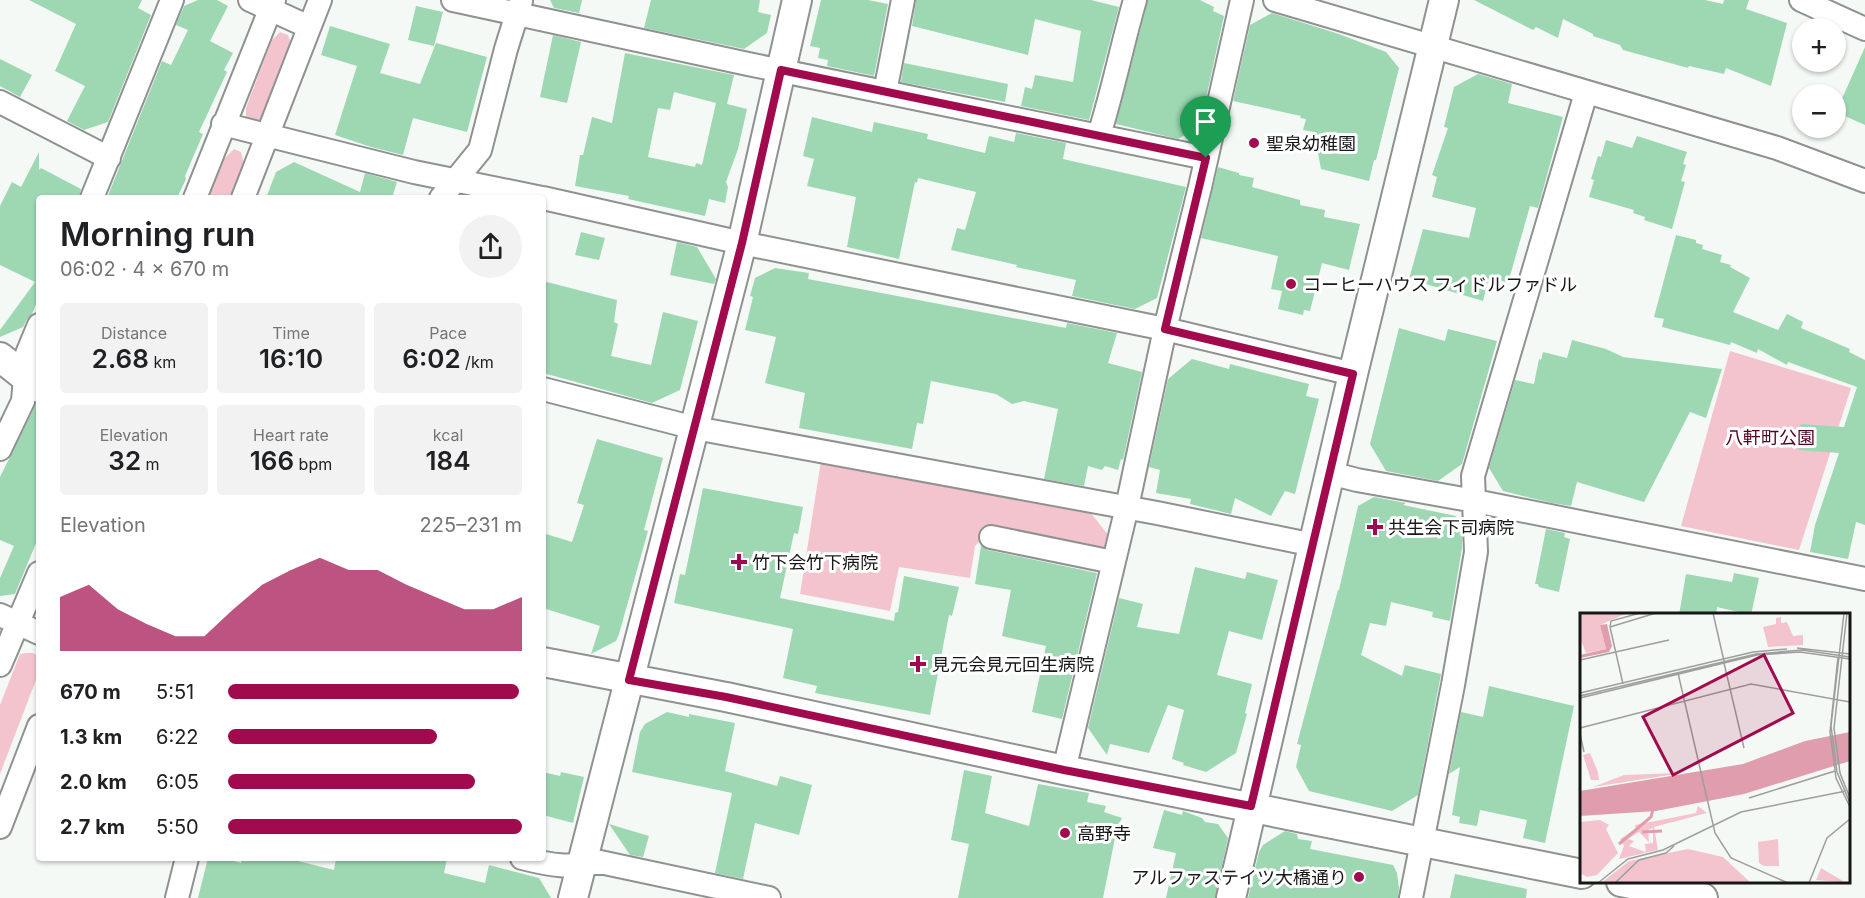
<!DOCTYPE html>
<meta charset="utf-8">
<style>
:root{--surface:#fff;--page:#f2f2f2;--text:#202124;--muted:#757577;--accent:#a10b4d}
body{margin:0;font-family:Inter,"Noto Sans JP",sans-serif;background:var(--page);color:var(--text);height:100vh;display:flex;flex-direction:column;font-size:22px;white-space:nowrap}
*{box-sizing:border-box;margin:0}
p{font-size:20px;color:var(--muted)}
.icon{flex:none;width:33px;height:33px;fill:none;stroke:currentColor;stroke-width:2;stroke-linecap:round;stroke-linejoin:round}
.map{position:relative;flex:1;overflow:hidden}
.sheet{position:absolute;left:36px;top:195px;width:510px;height:666px;display:flex;flex-direction:column;background:var(--surface);border-radius:6px;box-shadow:0 2px 4px #0004}
.sheet>*{flex:none}
.fabs{position:absolute;left:1792px;top:18px;display:grid;gap:12px}
.fabs a{display:grid;place-items:center;width:54px;height:54px;border-radius:50%;background:var(--surface);box-shadow:0 2px 4px #0004;font-size:30px}
.pin{position:absolute;display:grid;place-items:center;width:51px;height:51px;color:#fff;margin:-62px -26px;border-radius:50% 50% 50% 0;rotate:-45deg;box-shadow:0 0 6px #0007}
.pin .icon{rotate:45deg}
.round{display:grid;place-items:center;flex:none;width:63px;height:63px;border-radius:32px;background:var(--page)}
.head{display:flex;align-items:center;justify-content:space-between;height:102px;padding:0 24px}
h1{font-size:33px;font-weight:600;line-height:45px}
.stats{display:grid;grid-template-columns:repeat(3,1fr);gap:9px;height:102px;padding:6px 24px}
.stats div{display:grid;align-content:center;border-radius:6px;background:var(--page);text-align:center}
.stats b{font-size:26px;font-weight:600}
.stats small{font-size:16px;font-weight:400}
.stats p{font-size:16px}
.chart{height:168px;padding:12px 24px}
.chart p{display:flex;justify-content:space-between}
.chart svg{width:100%;height:108px;margin-top:6px;fill:var(--accent);opacity:.7}
ul{padding:0 24px;list-style:none;font-size:20px}
li{display:grid;grid-template-columns:96px 72px 1fr;align-items:center;height:45px}
li i{height:15px;border-radius:8px;background:var(--accent)}
.map>svg:first-child{display:block}
.green{fill:#f4c4ce}
.building{fill:#9dd8b3;fill-rule:evenodd}
.lines{fill:none;stroke-linecap:round;stroke-linejoin:round}
.minor-casing{stroke:#8f9290;stroke-width:26}
.tertiary-casing{stroke:#8f9290;stroke-width:32}
.minor{stroke:#fff;stroke-width:22}
.tertiary{stroke:#fff;stroke-width:28}
.route-casing{stroke:#fff;stroke-width:12}
.route{stroke:#a10b4d;stroke-width:8}
.poi-dot{fill:#a10b4d;stroke:#fff;stroke-width:2}
.labels{text-anchor:middle;dominant-baseline:central;stroke-width:6;stroke-linejoin:round;paint-order:stroke}
.poi-label{font-size:18px;fill:#161716;stroke:#fff;text-anchor:start}
.park-label{font-size:18px;fill:#510324;stroke:#fff}
.inset-river{fill:none;stroke:#df9dad;stroke-width:3}
.inset-road{fill:none;stroke:#9c9f9c;stroke-width:1.5}
.view{fill:#a10b4d;fill-opacity:0.15;stroke:#a10b4d;stroke-width:3}
.inset-edge{fill:none;stroke:#161716;stroke-width:3}
</style>
<div class="map">
<svg width="1865" height="898" viewBox="0 0 1865 898">
<rect width="100%" height="100%" fill="#f5f9f6"/>
<path class="green" d="M280,32l8,3 3,8 -29,74 -5,5 -11,-3v-11l26,-68z
M234,149l7,3 3,12 -13,34h-23l16,-39z
M1730,351l121,37 -52,162 -118,-24z
M821,461l269,51 19,24 -4,16 -111,-25 -19,19 -5,32 -71,-11 -9,44 -90,-17z
M27,653h6l6,4v15l-39,102v-69l20,-51z"/>
<path class="building" d="M29,0h113l-4,8 13,7 -43,107 -24,8 -17,-9 18,-35 -30,-15 21,-47z
M198,0h19l11,6 -18,35 23,12 -9,17 3,2 -28,60 4,2 -18,42 1,3 -9,19h-70l55,-137 9,4 17,-35 -12,-5 8,-19z
M550,0h32l-3,13 -25,-5z
M651,0h109l-2,12 13,3 -4,18 -23,16 -100,-21z
M821,0h47l20,4 -14,72 -47,-10 1,-6 -10,-2 2,-10 -10,-2z
M916,0h175l28,7 -30,113 -68,-14 4,-19 7,2 3,-14 38,7 8,-51 -46,-12 -7,36 -116,-29z
M1148,0h52l14,7 -1,4 11,5 -24,110 -22,13 -62,-15z
M1474,0h231l18,4 1,-4h25l-3,9 41,14 -16,63 -45,-18 -2,6 -35,-8 -1,2 -65,-18 -3,-5 -27,-9v-2l-30,-15 -5,19 -22,-11 -3,3z
M416,6l27,6 -9,34 -26,-6z
M1272,13l67,21 47,18 13,16 -23,92h-2l-5,21 -48,-12 -7,-37 -11,-2 3,-11 -6,-1 1,-2 -68,-15 17,-76z
M330,26l60,18 -10,29 40,11 16,-41 51,14 -20,75 -54,-14 -10,37 -32,-8 -36,-12 22,-69 -36,-11z
M553,35l28,7 -14,61 -27,-6z
M1865,47v78l-29,-13z
M625,53l109,22 -7,29 20,5 -9,40 -12,33 2,5 -3,16 -16,-4 -4,17 -77,-17 1,-3 -54,-10 5,-31h3l9,-38 20,6zM674,92l42,11 -14,62 -6,-2 -1,4 -47,-10 10,-49 12,2z
M0,59l32,16 -12,22 -20,-11z
M904,63l104,21 -3,18 -104,-20z
M1478,74l34,10 -4,19 55,14 -25,91 -8,-2 -22,77 -19,-6 -6,24 -74,-22 14,-50 46,9 7,-30 -44,-11 5,-20 -5,-2 16,-47 -4,-1 10,-40z
M812,117l60,15 2,-10 54,12 -1,5 58,14 4,-17 25,6 2,-9 50,10 -3,16 123,28 -29,111 -22,11 -63,-13 4,-16 -60,-13 1,-2 -66,-15 6,-22 8,2 11,-38 -58,-14 -1,5 -2,-1 -16,77 -52,-12 9,-50 -49,-11 7,-27 -11,-3z
M1637,136l50,16 -4,12 3,1 -5,16 4,1 -13,47 -28,-9 1,-3 -12,-4 1,-3 -45,-13 5,-17 -3,-1 7,-23 3,1 5,-17 26,8z
M39,152v18l2,-2 40,21 -2,9h-40v99l-7,17 -5,5 -4,8 -23,10v-7l35,-48 -35,-17v-59l12,-24 9,5z
M294,162l66,30 5,-19 32,9 -5,16h-126l10,-26z
M1218,167l21,6v2l15,3 -2,9 48,13v5l25,5 -1,7 36,7 -11,46 -27,-7 -12,48 -6,-1 -1,5 -25,-6 4,-18 -11,-2 7,-33 -77,-18z
M581,232l24,6 -6,22 -24,-5z
M1676,235l20,5v3l7,2 -1,4 20,6 -2,7 11,3 -1,2 20,11 -17,34 45,18 9,-16 16,8 -2,6 49,21 -1,3 16,8v165l-9,-3 -8,37 -38,-7 5,-27 24,-72 -41,-3 3,-26 43,3 13,-40 -69,-25 -1,3 -29,-16 -1,4 -26,-11 -1,3 -68,-18 2,-8 -10,-2z
M677,242l20,5 19,32 -2,5 -44,-9z
M775,268l34,5 -1,6 258,49 1,-5 50,10 -9,30 34,9 -19,88 -2,-1 -3,11 -13,-4 -3,4 -14,-4 -4,20 -40,-7 14,-70 -34,-8 -12,3 -16,-10 -65,-13 -8,43 -6,-1 -5,26 -113,-21 6,-35 -40,-10 11,-46 -31,-7 8,-33 -3,-1 5,-18z
M543,281l74,19 -3,22 4,2 -7,32 40,9 12,-53 35,9 -18,69 -28,13 -109,-30z
M1399,328l46,13 3,-12 49,12 -35,123 -24,17 -52,-10 -16,-27z
M1572,340l34,9 17,8 99,12 -16,49 -16,-6 -46,90 -67,-20 -6,24 -19,-3 -49,-12 -14,-23 26,-88 19,4 5,-25 2,1 2,-8 24,6z
M1192,359l37,10 1,-5 79,20 -3,12 13,3 -24,95 -10,-3 -14,25 -36,-18 -4,16 -41,-10 1,-5 -35,-6 4,-23 -11,-3 19,-88z
M36,404h3v132l-24,58 -15,2v-18l14,-32 -14,-6v-63z
M597,439l66,19 -19,72 4,1 -29,103 -3,7 -25,13 9,-28 -57,-18v-75l29,9 12,-37 -7,-2z
M703,488l100,19 -5,27 -4,-1 -14,65 114,23 1,-8 3,-1 6,-36 55,11 -7,29 -3,-1 -19,100 -115,-22 2,-7 -34,-8 10,-49 -119,-26 6,-29 5,1z
M1374,497l32,6 -3,2 53,11 6,15v17l-12,73 -18,-4 1,-5 -42,-10 -5,24 -16,-3 -9,32 41,21 3,-11 36,9 -23,121 -26,16 -83,-20 -13,-24 5,-22 -4,-1 41,-154h1l19,-84z
M1546,529l19,4 -1,4 6,2 -11,53 -20,-5 -1,-3h-3z
M981,546l7,4 109,23 -35,146 -30,-7 14,-66 -44,-10 9,-46 -36,-6z
M1195,567l50,12 2,-7 31,8 -16,60 -33,-9 -12,44 35,9 -7,29 2,1 -11,39 -30,19 -23,-7 1,-2 -12,-4 12,-49 -16,-5 -19,48 -39,-9 -3,11 -19,-27 31,-130 24,6 -6,23 42,7z
M1734,573l25,5 -8,37 -34,-8 -1,8h-37l7,-41 46,8z
M1489,686l85,20 -29,137 -22,-5 4,-18 -47,-10 -3,16 -18,-3 1,-6 -8,-2 8,-48 -11,7 12,-62 22,5z
M667,712l22,5v-3l46,9 -10,48 52,15 3,-10 32,9 -13,50 -44,-12 -12,56 -28,-6 17,-80 -100,-21 8,-40 5,-8z
M964,770l28,6 -7,37 44,13 9,-42 51,9 -2,9 19,4 -2,6 18,6 -5,10 -14,70h-145l11,-54 -18,-4z
M543,772l17,4 1,-4 23,5 -11,46 -30,-8z
M1164,810l18,5 1,-4 19,7 3,4 13,2 10,14 -13,60h-49l10,-45 -23,-5z
M609,824l40,12 -6,21 -13,-2z
M1285,831l12,3 1,5 14,2 -2,8 83,16 4,8 2,15 -1,10h-150l11,-46 4,-7z
M208,858h14l19,5 1,-5h44l48,12 2,-12h111l-3,15 41,10 4,-18 50,13 12,20h-353z
M1455,874l72,15 -1,9h-76z"/>
<g class="lines">
<defs>
<path id="minor" d="M250,0l59,27
M453,0l295,64 458,94
M1275,0l502,148 88,33
M1801,0l64,29
M885,92l18,-92
M0,102l109,56
M223,124l191,48 128,26
M1099,135c14,-44 23,-90 36,-135
M92,198l80,-198
M195,198l79,-198
M243,198l77,-198
M441,198l39,-48 26,-101 15,-48
M543,198l199,45 423,86 188,45
M543,389l152,39 462,85 157,32
M0,449l23,-48 4,-47 12,-29
M1330,473l27,7 118,21 390,78
M991,537l122,25
M0,615l39,18
M0,665l39,-92
M1064,770l63,-263 38,-178 35,-142 42,-187
M0,827l39,-101
M522,858c32,8 45,10 78,4l169,36
M177,898l10,-40
M1411,898l42,-213 23,-133 -3,-76 113,-383"/>
<path id="tertiary" d="M0,357l39,31
M543,662l183,35 338,73 518,104
M1621,882l82,16
M573,898l169,-655 55,-243
M1231,898l122,-524 91,-374"/>
</defs>
<use href="#minor" class="minor-casing"/>
<use href="#tertiary" class="tertiary-casing"/>
<use href="#minor" class="minor"/>
<use href="#tertiary" class="tertiary"/>
</g>
<g class="lines">
<defs>
<path id="route" d="M781,70l425,88 -41,171 188,45 -102,432 -187,-36 -338,-73 -97,-17 113,-437z"/>
</defs>
<use href="#route" class="route-casing"/>
<use href="#route" class="route"/>
</g>
<g class="poi-dot">
<circle cx="1254" cy="143" r="6"/>
<circle cx="1291" cy="284" r="6"/>
<path d="M1372 518h6v6h6v6h-6v6h-6v-6h-6v-6h6z"/>
<path d="M736 553h6v6h6v6h-6v6h-6v-6h-6v-6h6z"/>
<path d="M915 655h6v6h6v6h-6v6h-6v-6h-6v-6h6z"/>
<circle cx="1065" cy="833" r="6"/>
<circle cx="1359" cy="877" r="6"/>
</g>
<g class="labels">
<g class="poi-label">
<text x="1266" y="143">聖泉幼稚園</text>
<text x="1303" y="284">コーヒーハウス フィドルファドル</text>
<text x="1388" y="527">共生会下司病院</text>
<text x="752" y="562">竹下会竹下病院</text>
<text x="932" y="664">見元会見元回生病院</text>
<text x="1077" y="833">高野寺</text>
<text x="1347" y="877" text-anchor="end">アルファステイツ大橋通り</text>
</g>
<g class="park-label">
<text x="1770" y="437">八軒町公園</text>
</g>
</g>
<g transform="translate(1580 613)">
<rect width="270" height="270" fill="#f5f9f6"/>
<path d="M0,1h45l-25,11 6,24 -20,4 -6,-15zM201,4v6l6,-1 6,14 10,-1v10l-35,2 -5,-20 13,-3v-6zM10,140l8,19 1,8h-8l-8,-25zM96,160v1l-83,13 31,-12zM118,193l9,7 -53,14 4,23 -39,9 5,-13 -4,-7 16,-10 -1,-4 61,-12zM73,215v15l-8,1 1,8 -17,-6 5,-5 -6,-2 11,-7 10,10 -1,-12zM20,207l9,5 -3,4 12,24 -21,22 -10,2 -7,-4v-51zM198,226l1,27h-15l-5,-3 -1,-21zM108,236l35,8 28,26h-150l28,-22zM241,255l22,13 -1,1 -26,-2z" fill="#f4c4ce" fill-rule="evenodd"/>
<path d="M27,11l5,22 -3,6 -29,6v-3l26,-6 -6,-24zM270,119v29l-106,33 -88,17 -76,5v-25l163,-27 62,-23z" fill="#df9dad"/>
<path class="inset-river" d="M62,219l20,-1M39,231l32,-27 2,-8"/>
<path class="inset-road" d="M133,0l11,48M264,0l-13,113 6,46 13,31M30,14l13,57M30,14l46,-14M30,14l1,-6 29,-8M217,35l53,6M258,44l-8,75 6,46 14,29M262,44l-8,71 6,45 10,25M262,44l5,-44M0,47l89,-20M144,50l20,85M98,60l37,160 16,25 57,25M0,80l173,-41 34,-3M0,83l176,-42 46,-4 48,7M0,85l177,-43 43,-3 50,7M0,115l171,-44 99,18M0,121l4,18M169,185l86,-27M18,270l30,-24 35,-9 78,-38 105,-21M35,270l24,-23 27,-7 8,-7M229,270l18,-45 23,-19"/>
<path class="view" d="M184,42l29,58 -120,62 -30,-58z"/>
<rect width="270" height="270" class="inset-edge"/>
</g>
</svg>
<div class="fabs">
<a>+</a>
<a>−</a>
</div>
<div class="pin" style="left:1206px;top:158px;background:#1e9e55"><svg class="icon" aria-label="arrive" viewBox="0 0 24 24"><path d="M6 21V4h12l-3 4 3 4H6"/></svg></div>
<section class="sheet">
<div class="head"><div><h1>Morning run</h1><p>06:02 · 4 × 670 m</p></div><a class="round"><svg class="icon" aria-label="share" viewBox="0 0 24 24"><path d="M12 15V3M7 8l5-5 5 5M5 13v7h14v-7"/></svg></a></div>
<div class="stats">
<div><p>Distance</p><b>2.68<small> km</small></b></div>
<div><p>Time</p><b>16:10</b></div>
<div><p>Pace</p><b>6:02<small> /km</small></b></div>
</div>
<div class="stats">
<div><p>Elevation</p><b>32<small> m</small></b></div>
<div><p>Heart rate</p><b>166<small> bpm</small></b></div>
<div><p>kcal</p><b>184</b></div>
</div>
<div class="chart"><p><span>Elevation</span>225–231 m</p>
<svg viewBox="0 0 160 44" preserveAspectRatio="none"><path d="M0 44V22L10 17L20 27L30 33L40 38L50 38L60 27L70 17L80 11L90 6L100 11L110 11L120 17L130 22L140 27L150 27L160 22V44z"/></svg>
</div>
<ul>
<li><b>670 m</b>5:51<i style="width:99%"></i></li>
<li><b>1.3 km</b>6:22<i style="width:71%"></i></li>
<li><b>2.0 km</b>6:05<i style="width:84%"></i></li>
<li><b>2.7 km</b>5:50<i style="width:100%"></i></li>
</ul>
</section>
</div>
